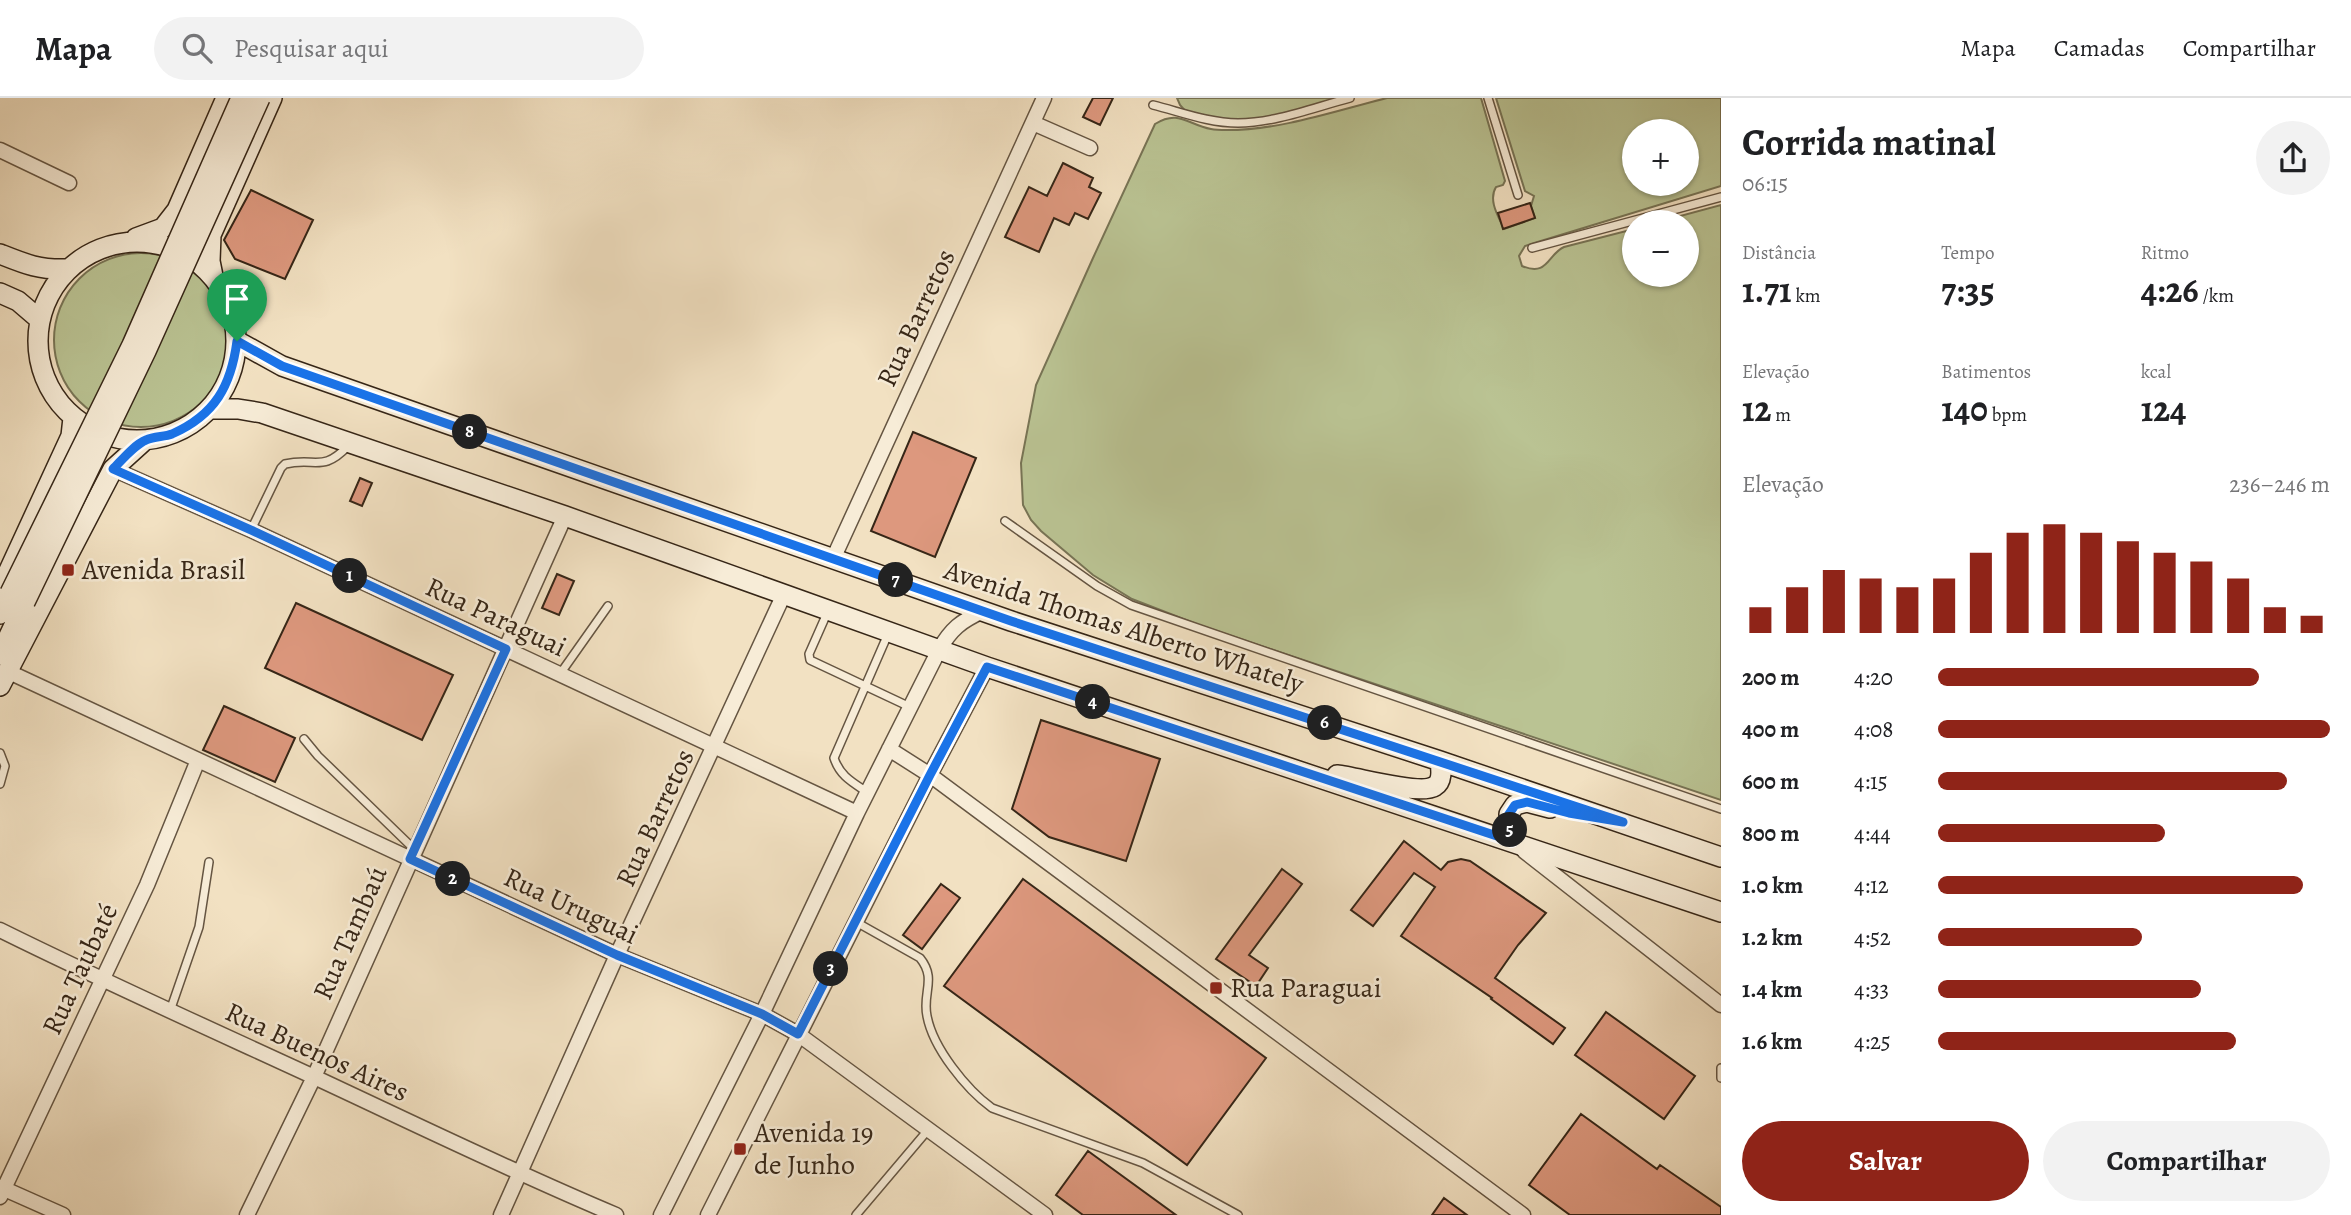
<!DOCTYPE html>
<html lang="pt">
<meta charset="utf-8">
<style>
:root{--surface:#fff;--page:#f2f2f2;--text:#202124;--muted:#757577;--line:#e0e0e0;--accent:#8f2418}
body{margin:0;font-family:Alegreya,serif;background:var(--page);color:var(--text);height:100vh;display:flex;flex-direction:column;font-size:26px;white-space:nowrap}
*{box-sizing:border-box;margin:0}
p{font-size:23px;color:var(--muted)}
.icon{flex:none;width:38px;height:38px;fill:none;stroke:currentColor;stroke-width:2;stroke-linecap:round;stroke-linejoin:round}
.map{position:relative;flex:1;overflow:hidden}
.sheet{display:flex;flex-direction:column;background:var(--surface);width:630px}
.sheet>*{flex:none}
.tools{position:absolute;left:1622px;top:21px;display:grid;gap:14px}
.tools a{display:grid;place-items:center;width:77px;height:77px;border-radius:50%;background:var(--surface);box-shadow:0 2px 5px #0004;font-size:35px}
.pin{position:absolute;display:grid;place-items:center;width:60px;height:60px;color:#fff;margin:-72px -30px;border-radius:50% 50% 50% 0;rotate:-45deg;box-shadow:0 0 7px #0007}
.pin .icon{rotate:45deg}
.km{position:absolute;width:35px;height:35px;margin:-18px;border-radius:50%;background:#222;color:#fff;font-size:19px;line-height:35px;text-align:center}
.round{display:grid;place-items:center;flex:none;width:74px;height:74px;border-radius:37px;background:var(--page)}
.summary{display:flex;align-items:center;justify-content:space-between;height:119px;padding:0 21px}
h1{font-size:38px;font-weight:600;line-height:52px}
.stats{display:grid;grid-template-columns:repeat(3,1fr);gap:10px;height:119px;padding:7px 21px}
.stats div{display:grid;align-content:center}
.stats b{font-size:35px;font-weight:600}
.stats small{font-size:19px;font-weight:400}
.stats p{font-size:19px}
.chart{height:196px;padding:14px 21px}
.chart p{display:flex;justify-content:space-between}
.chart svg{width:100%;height:126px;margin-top:7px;stroke:var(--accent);stroke-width:6}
.action{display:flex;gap:14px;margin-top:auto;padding:14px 21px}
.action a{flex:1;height:80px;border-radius:42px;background:var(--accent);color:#fff;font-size:28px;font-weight:600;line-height:80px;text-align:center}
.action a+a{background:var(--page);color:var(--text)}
ul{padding:0 21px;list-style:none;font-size:23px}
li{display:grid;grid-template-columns:112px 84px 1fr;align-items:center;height:52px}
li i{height:18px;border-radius:9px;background:var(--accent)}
header{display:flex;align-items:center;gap:42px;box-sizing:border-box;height:98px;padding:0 35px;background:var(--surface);border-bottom:2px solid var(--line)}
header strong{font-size:33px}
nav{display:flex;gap:38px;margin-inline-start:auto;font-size:24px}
.search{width:490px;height:63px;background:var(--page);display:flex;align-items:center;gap:18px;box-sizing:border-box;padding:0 24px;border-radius:38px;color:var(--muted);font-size:26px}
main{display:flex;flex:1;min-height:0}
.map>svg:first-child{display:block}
.green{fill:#bac393;stroke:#787455;stroke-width:2;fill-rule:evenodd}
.building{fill:#dd987e;stroke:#362617;stroke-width:2}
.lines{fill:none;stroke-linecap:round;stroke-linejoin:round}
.service-casing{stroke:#655542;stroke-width:10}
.minor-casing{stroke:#655542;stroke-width:17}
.secondary-casing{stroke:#362617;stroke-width:22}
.service{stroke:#f7ecd7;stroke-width:7}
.minor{stroke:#f7ecd7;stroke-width:14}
.secondary{stroke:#f7ecd7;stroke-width:19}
.secondary-bridge-casing{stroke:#362617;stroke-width:22;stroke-linecap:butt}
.secondary-bridge{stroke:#f7ecd7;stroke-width:19}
.route-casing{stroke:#fff;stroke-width:14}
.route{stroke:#1a73e8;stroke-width:9}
.poi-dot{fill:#8f2418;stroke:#f7ecd7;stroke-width:2.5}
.labels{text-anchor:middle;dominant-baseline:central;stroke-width:5;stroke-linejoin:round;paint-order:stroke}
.street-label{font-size:28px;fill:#362617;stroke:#f7ecd7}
.poi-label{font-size:28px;fill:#362617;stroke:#f7ecd7;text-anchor:start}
</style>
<header>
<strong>Mapa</strong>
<div class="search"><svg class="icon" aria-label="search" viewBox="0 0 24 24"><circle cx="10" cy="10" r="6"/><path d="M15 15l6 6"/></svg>Pesquisar aqui</div>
<nav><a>Mapa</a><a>Camadas</a><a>Compartilhar</a></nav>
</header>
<main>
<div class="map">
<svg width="1721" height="1117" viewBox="0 0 1721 1117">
<rect width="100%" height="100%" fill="#f2e1c2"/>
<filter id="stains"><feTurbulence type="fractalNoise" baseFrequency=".00286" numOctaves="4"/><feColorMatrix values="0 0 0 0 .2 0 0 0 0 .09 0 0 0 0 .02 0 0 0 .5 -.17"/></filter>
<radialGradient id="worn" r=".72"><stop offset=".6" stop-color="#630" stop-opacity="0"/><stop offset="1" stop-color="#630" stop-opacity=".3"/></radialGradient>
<path class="green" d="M1177,0h173l-84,22 -26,3 -52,-9 -8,-9z
M1387,0h94l24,83 -2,4 -7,2c-8,13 2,29 8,42l31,-11 -4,-12 3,-10 -9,-5 -29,-93h225v88l-190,58 -6,2 -6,10 3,10c26,11 25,-11 42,-19l70,-18v46h53v-53h-29l63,-17v595l-522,-175 -67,-26 -39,-24 -52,-44 -10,-11 -8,-15 -2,-42 15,-78 57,-127 62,-134c24,-15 33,1 56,5 5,1 11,1 16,1 54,0 108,-19 160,-32zM1634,33h53v53h-53z
M54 242a87 87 0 1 1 174 0a87 87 0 1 1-174 0Z"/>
<path class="building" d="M1093,0h20l-13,27 -17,-8z
M1063,65l30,15 -4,9 12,6 -13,26 -13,-6 -6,12 -15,-7 -15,34 -34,-15 24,-50 18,9z
M251,92l62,30 -28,59 -50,-20 -11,-19z
M1530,105l5,15 -32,11 -5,-16z
M913,334l63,26 -41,99 -64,-26z
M360,380l12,5 -10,23 -12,-5z
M557,476l17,7 -15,34 -17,-7z
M296,505l157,72 -31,65 -157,-72z
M224,608l71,32 -20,44 -72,-32z
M1041,622l119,39 -34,102 -77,-24 -37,-28z
M1404,743l37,29 7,-8 13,-3 9,2 76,52 -28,32 -23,33 70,50 -12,16 -62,-45 1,-1 -91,-62 34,-49 -21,-14 -41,53 -22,-16z
M1282,771l20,15 -53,71 19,13 -12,18 -40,-27z
M1023,781l243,179 -79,107 -243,-179z
M941,786l19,14 -38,51 -19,-14z
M1606,914l89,64 -31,43 -89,-64z
M1581,1016l76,55 3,-4 61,42v8h-151l-41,-30z
M1088,1053l88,64h-93l-27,-20z
M1444,1100l23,17h-35z"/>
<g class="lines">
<defs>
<path id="service" d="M1488,0l30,97
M1153,7c28,7 56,18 85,18 37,0 77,-16 112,-25
M1532,150l189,-51
M1005,423l92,65 34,19 590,204
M251,432l30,-62 4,-4c31,-7 37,9 63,-18
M828,513l-19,43 1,6 100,47
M560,576l48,-68
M304,641l14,17 96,93
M0,655l5,13 -5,18
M867,694c-15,-10 -27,-16 -33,-34l54,-124
M856,824l64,36c17,21 2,35 7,58 6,32 39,73 65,92l151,55 95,52
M170,913l29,-84 10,-65
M1721,970v10
M856,1117l72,-85"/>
<path id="minor" d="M1033,25l57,25
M0,52l69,33
M113,371l138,61 606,283
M833,461l211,-461
M9,574l608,283 145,59 36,20 247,181
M889,651l41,26 593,440
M1524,753l197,154
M0,832c103,51 208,98 312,146 101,47 201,96 304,139
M0,1089l63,28
M0,1099l147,-312 51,-125
M247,1117l67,-138 251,-561
M501,1117l116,-260 167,-361
M661,1117l101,-201 95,-201 82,-163c12,-21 22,-29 44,-39
M708,1117l222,-440 57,-108"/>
<path id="secondary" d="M136,140l27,-10 14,-18 49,-112
M38 243a99 99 0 1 1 198 0a99 99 0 1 1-198 0Z
M0,156c25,10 39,16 67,15
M213,178l-3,-15 1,-26 61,-137
M0,195l18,8 21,18
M237,243l45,25 729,255 429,140 281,96
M209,311h29l24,4 303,103 422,151 734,245
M0,492l71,-154 2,-18
M0,516l10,-21
M0,557l25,-53
M0,588l113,-217 32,-29
M1337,677c20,2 83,21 98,11 8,-5 6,-17 5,-25
M1512,743l-3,-27 6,-9 12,-3 23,6"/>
</defs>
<use href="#service" class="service-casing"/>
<use href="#minor" class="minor-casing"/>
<use href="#secondary" class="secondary-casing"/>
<use href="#service" class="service"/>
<use href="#minor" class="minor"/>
<use href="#secondary" class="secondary"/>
<defs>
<path id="secondary-bridge" d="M10,495l122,-248 109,-247
M25,504l121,-251 114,-253"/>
</defs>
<use href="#secondary-bridge" class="secondary-bridge-casing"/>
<use href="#secondary-bridge" class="secondary-bridge"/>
</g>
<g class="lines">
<defs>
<path id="route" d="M237,243l45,25 729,255 612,201 -54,-9 -42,-11 -12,3 -6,9 3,27 -525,-174 -57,108 -132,259 -36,-20 -145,-59 -207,-96 96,-210 -255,-119 -138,-61c9,-9 21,-24 33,-29 8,-4 18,-3 26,-6 43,-19 59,-48 65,-93z"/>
</defs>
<use href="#route" class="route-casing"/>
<use href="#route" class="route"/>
</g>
<g class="poi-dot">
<rect x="61" y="465" width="14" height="14" rx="3.5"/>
<rect x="1209" y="883" width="14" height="14" rx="3.5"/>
<rect x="733" y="1044" width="14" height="14" rx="3.5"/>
</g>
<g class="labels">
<g class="street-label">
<text transform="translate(916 220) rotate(-65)">Rua Barretos</text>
<text transform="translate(496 519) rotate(25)">Rua Paraguai</text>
<text transform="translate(1124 529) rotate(18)">Avenida Thomas Alberto Whately</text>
<text transform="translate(655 720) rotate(-65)">Rua Barretos</text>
<text transform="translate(571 808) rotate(25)">Rua Uruguai</text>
<text transform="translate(350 835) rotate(-66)">Rua Tambaú</text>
<text transform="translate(80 871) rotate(-65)">Rua Taubaté</text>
<text transform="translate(317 954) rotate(25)">Rua Buenos Aires</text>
</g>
<g class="poi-label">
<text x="82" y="472">Avenida Brasil</text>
<text x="1230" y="890">Rua Paraguai</text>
<text x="754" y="1035">Avenida 19<tspan x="754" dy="32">de Junho</tspan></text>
</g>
</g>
<rect width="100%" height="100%" filter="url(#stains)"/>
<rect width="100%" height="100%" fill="url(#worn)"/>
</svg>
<div class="tools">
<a>+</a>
<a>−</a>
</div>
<div class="pin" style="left:237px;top:243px;background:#1e9e55"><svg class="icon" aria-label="arrive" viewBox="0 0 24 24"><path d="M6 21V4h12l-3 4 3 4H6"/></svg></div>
<b class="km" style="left:350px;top:478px">1</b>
<b class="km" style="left:453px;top:781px">2</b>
<b class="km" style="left:831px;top:871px">3</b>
<b class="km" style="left:1093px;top:604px">4</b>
<b class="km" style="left:1510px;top:732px">5</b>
<b class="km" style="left:1325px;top:625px">6</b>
<b class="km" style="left:896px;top:482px">7</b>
<b class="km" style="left:470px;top:334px">8</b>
</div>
<section class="sheet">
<div class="summary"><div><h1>Corrida matinal</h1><p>06:15</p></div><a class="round"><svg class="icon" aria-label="share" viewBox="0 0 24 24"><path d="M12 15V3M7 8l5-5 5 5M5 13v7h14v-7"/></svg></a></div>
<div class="stats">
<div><p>Distância</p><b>1.71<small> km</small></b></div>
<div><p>Tempo</p><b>7:35</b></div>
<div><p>Ritmo</p><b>4:26<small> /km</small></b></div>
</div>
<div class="stats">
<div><p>Elevação</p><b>12<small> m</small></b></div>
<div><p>Batimentos</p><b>140<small> bpm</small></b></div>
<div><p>kcal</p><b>124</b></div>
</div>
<div class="chart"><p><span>Elevação</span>236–246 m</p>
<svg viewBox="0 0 160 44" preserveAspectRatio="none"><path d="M5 44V35M15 44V28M25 44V22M35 44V25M45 44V28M55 44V25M65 44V16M75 44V9M85 44V6M95 44V9M105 44V12M115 44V16M125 44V19M135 44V25M145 44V35M155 44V38"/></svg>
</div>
<ul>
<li><b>200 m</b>4:20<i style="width:82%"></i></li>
<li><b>400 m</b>4:08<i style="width:100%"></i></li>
<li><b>600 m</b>4:15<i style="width:89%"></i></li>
<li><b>800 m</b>4:44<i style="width:58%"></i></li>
<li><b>1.0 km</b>4:12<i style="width:93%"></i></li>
<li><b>1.2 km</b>4:52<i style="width:52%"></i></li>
<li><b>1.4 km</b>4:33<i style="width:67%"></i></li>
<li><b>1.6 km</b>4:25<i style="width:76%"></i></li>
</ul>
<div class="action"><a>Salvar</a><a>Compartilhar</a></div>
</section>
</main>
